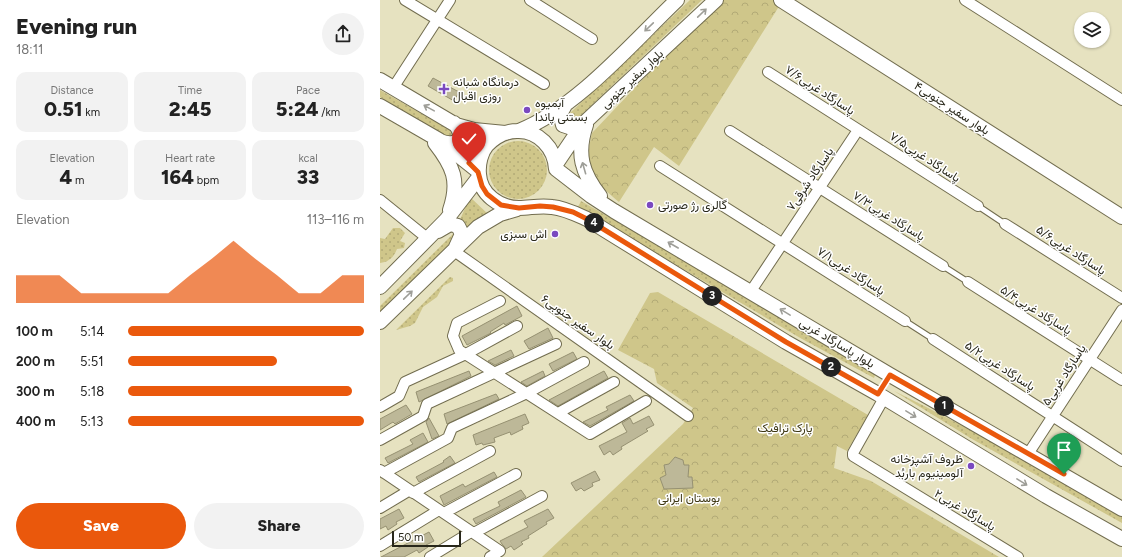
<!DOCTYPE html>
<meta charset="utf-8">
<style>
:root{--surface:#fff;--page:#f2f2f2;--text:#222;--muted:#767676;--accent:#ea580c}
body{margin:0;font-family:Figtree,Vazirmatn,sans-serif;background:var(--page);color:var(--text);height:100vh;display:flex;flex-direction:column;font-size:15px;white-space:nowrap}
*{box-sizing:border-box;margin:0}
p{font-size:13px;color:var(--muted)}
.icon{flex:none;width:22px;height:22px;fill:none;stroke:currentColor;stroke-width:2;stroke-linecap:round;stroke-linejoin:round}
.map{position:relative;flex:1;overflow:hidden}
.side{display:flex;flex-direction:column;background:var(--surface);width:380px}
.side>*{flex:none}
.tools{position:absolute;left:694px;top:12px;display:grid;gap:8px}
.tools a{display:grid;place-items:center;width:36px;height:36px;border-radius:50%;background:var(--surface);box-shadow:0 1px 3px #0004;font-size:20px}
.scale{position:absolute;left:12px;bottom:10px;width:69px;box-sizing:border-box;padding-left:4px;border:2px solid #28271a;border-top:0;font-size:11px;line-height:14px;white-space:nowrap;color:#28271a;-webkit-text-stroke:3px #fff;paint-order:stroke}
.pin{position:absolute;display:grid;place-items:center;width:34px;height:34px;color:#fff;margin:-41px -17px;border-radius:50% 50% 50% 0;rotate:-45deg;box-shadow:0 0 4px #0007}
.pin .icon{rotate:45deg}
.km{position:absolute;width:20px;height:20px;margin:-10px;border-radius:50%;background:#222;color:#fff;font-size:11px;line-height:20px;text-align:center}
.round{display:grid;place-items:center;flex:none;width:42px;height:42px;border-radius:21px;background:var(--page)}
.head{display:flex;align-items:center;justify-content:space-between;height:68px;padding:0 16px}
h1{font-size:22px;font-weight:800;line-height:30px}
.metrics{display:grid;grid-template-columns:repeat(3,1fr);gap:6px;height:68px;padding:4px 16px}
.metrics div{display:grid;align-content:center;border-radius:10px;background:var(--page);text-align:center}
.metrics b{font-size:20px;font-weight:800}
.metrics small{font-size:11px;font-weight:400}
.metrics p{font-size:11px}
.chart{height:112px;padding:8px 16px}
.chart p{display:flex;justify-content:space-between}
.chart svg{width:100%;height:72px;margin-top:4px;fill:var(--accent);opacity:.7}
.button{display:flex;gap:8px;margin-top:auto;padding:8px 16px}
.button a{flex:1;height:46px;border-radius:24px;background:var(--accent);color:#fff;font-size:16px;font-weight:800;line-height:46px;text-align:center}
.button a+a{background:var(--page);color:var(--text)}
ul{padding:0 16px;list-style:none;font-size:13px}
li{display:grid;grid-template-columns:64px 48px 1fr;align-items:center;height:30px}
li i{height:10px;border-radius:5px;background:var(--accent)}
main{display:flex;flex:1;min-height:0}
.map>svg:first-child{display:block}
.grass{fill:url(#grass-dots)}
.park{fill:url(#park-crowns)}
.building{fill:#bdb898;stroke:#969172}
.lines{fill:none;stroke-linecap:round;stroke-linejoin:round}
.lane-casing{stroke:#726d4f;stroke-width:7}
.street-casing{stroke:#726d4f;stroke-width:12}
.secondary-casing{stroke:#726d4f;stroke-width:16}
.lane{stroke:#fff;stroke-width:5}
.street{stroke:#fff;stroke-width:10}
.secondary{stroke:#fff;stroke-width:14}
.oneway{stroke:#9e9e98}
.route-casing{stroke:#fff;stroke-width:8}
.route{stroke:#ea580c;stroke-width:5}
.poi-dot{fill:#7a49c0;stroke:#fff;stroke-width:1.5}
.labels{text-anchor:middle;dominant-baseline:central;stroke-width:3;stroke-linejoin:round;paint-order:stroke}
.street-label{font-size:12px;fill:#28271a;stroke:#fff}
.poi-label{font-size:12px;fill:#28271a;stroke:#fff;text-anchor:start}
.park-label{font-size:12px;fill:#3d3713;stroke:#fff}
</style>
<main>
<section class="side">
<div class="head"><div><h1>Evening run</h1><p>18:11</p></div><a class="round"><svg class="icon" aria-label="share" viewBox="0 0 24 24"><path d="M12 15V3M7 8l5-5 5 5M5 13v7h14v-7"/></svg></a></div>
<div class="metrics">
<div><p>Distance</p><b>0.51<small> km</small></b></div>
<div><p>Time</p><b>2:45</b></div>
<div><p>Pace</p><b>5:24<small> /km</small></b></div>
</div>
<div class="metrics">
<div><p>Elevation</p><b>4<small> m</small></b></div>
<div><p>Heart rate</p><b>164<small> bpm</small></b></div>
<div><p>kcal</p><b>33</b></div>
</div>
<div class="chart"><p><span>Elevation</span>113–116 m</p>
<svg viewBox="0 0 160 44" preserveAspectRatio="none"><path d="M0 44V27L10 27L20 27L30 38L40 38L50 38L60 38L70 38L80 27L90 17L100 6L110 17L120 27L130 38L140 38L150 27L160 27V44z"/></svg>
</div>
<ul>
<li><b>100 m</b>5:14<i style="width:100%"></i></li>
<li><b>200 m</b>5:51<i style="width:63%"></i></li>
<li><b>300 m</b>5:18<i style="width:95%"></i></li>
<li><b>400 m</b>5:13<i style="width:100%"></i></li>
</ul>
<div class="button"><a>Save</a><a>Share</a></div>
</section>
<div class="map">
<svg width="742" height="557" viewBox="0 0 742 557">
<defs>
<pattern id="grass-dots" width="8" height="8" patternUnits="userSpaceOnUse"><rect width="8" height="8" fill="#cfc68a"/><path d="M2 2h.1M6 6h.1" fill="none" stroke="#b2aa76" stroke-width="1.8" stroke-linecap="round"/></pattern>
<pattern id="park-crowns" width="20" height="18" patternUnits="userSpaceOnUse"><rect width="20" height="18" fill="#cfc68a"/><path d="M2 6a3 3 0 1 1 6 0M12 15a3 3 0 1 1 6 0" fill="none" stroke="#b2aa76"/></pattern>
</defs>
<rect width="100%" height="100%" fill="#e6e2c0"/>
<path class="grass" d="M310,0h12l-127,121 -5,1 -4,-3 3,-5z
M0,90l75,43 -4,6 -71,-42z
M109 170a29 29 0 1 1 58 0a29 29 0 1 1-58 0Z
M90,197l19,18 -22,17 -9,-8z
M201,201l155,89 139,85 -1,3 -72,-39 -224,-132z
M13,228h7l5,5 -5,8 5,2 -1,5 -7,1c-3,8 -8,13 -17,14v-25l5,1z
M75,232l1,3 -10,14 -66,67v-10z
M70,277l3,1v3l-10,5 -6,11 -14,10 -8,16 -5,3 -14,4z
M514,391c78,38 154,81 228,126v6l-150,-84z"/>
<path class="park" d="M338,0h65l-104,166 -25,-19 -35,55c-26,-22 -36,-33 -27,-69z
M278,292l210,123 -21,36 -10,-5 -3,22 37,13 128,76h-457l141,-133 10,-16 -36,-25 -3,-14 -36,-19 32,-57z"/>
<path class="building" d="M53,78l26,14 -5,9 -26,-15z
M137,306l5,10 -17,9 -1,-2 -14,9 1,1 -24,12 -5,-9z
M168,328l5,10 -24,11 -5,-8z
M131,350l3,6 -19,9 -7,-4z
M193,352l4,7 -24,12 -4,-7z
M89,371l2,5 -52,26 -3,-10z
M163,371l2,5 -18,10 -6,-4z
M224,371l4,7 -50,28 -9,-6z
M116,394l3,5 -52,25 -3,-10z
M250,395l4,6 -44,25 -7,-4 25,-12 -2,-3z
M26,405l6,9 -17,10 -2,-2 -13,8v-11z
M145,414l4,9 -7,3 1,3 -12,6 -1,-3 -16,6 1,4 -12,3 -1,-2 -6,2 -3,-10z
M269,416l5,9 -8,4 2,2 -27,16 1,2 -9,6 -3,-4 -6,4 -5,-9 28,-14 -5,-9 8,-5 3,6z
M49,418l10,18 -7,3 -6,-17z
M43,433l5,9 -40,21 -3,-5 28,-14 -3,-4z
M70,456l5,7 -36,19 -3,-5 28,-15 -1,-1z
M295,457l8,3 1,5h5l-1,12h4l1,11 -29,1 -4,-11 6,-3 -2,-10 5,-1z
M215,471l5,9 -8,3 1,3 -9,5 -3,-3 -5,3 -5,-8z
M114,472l3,5 -53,28 -4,-9 23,-12 2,3z
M141,490l5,7 -50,27 -3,-5 27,-13 -2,-4z
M19,509l5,9 -8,4 1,2 -9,6 -2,-4 -6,3v-10z
M168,509l6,9 -8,4 1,2 -19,12 1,2 -8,4 2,2 -9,6 -3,-4 -5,3 -4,-5 -2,-3 28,-14 -4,-6z
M49,532l5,9 -8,4 2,2 -9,6 -2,-3 -13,7h-23z"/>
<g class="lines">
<defs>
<path id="lane" d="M598,206l27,18
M563,266l25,16
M525,321l28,18"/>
<path id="street" d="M25,0l139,84
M150,0l62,39
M585,0l157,100
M388,72l210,134
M13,88l57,-88
M350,131l213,135
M280,166l245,155
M0,200l47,38
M625,224l117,74
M74,251l234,165
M588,282l154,98
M371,291l107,-161
M120,301l-43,22 -4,13 6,14 131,84 56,-33
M553,339l189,122
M504,398l-31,55v3l165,101
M0,407l19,-11 6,-14 61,-28 51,-28
M178,413l56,-31
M0,440l43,-24 4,-12 129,-60
M648,454l94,-144
M0,470l120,81 -10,6
M4,473l64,-35 4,-10 75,-35 57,-31
M33,493l77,-42
M0,508l30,-18
M64,513l72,-39
M94,533l68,-37
M0,546l59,-36
M50,557l41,-25"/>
<path id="secondary" d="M401,0l341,217
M0,80l76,45 18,5 31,3
M185,105l-5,9 3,11 9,3 11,-4
M0,106l59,34 39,31
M206,125c-10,29 -4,48 14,71
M139,131c58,-23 113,-88 158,-131
M60,141c16,7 28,-3 14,-18
M55,143c18,23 25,38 15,67
M176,164l27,-40 133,-124
M58,231l12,-7 8,2 4,8 -6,13
M0,287l66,-67 33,-43
M0,322l98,-95 22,-13 17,-5
M742,509l-232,-134 -276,-164 -23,-15 -35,-27c-1,-21 -18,-39 -39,-38 -12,0 -22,6 -30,14 -6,7 -9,19 -8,29 1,20 20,34 40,34 11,0 21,-3 33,-1 12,1 24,7 35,12l199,123 92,52 168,102 76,43"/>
</defs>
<use href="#lane" class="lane-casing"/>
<use href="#street" class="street-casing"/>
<use href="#secondary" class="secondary-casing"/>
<use href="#lane" class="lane"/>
<use href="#street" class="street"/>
<use href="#secondary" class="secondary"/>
</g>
<defs><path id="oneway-shaft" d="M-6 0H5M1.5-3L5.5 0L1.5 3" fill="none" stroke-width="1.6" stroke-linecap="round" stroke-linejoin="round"/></defs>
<g class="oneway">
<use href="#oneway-shaft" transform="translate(322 13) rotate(-44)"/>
<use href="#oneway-shaft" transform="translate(269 27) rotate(136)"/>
<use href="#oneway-shaft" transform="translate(49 108) rotate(-151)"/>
<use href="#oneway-shaft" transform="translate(204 168) rotate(-106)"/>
<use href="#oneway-shaft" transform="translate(293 245) rotate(-150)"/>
<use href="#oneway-shaft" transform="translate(28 295) rotate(-44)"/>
<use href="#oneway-shaft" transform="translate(405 312) rotate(-149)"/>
<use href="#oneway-shaft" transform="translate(531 414) rotate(31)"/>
<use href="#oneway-shaft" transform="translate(642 482) rotate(32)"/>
</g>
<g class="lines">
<defs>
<path id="route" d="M89,163l9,9 4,14 5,8 14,11 18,3 21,-2 13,1 20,5 14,7 199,123 92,52 12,-19 174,99"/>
</defs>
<use href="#route" class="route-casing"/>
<use href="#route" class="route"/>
</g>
<g class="poi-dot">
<path d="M62 83h4v4h4v4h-4v4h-4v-4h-4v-4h4z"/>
<circle cx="147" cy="110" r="4"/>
<circle cx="270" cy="205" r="4"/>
<circle cx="175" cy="234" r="4"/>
<circle cx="591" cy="466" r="4"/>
</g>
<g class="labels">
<g class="street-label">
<text transform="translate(252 79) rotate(-43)">بلوار سفیر جنوبی</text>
<text transform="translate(440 90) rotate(33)">پاسارگاد غربی۷/۶</text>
<text transform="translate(572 108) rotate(33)">بلوار سفیر جنوبی۴</text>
<text transform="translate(545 157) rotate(33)">پاسارگاد غربی۷/۵</text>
<text transform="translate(430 179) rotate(-56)">پاسارگاد شرقی۷</text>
<text transform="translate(509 216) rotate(32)">پاسارگاد غربی۷/۳</text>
<text transform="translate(691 250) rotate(33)">پاسارگاد غربی۵/۶</text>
<text transform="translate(471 271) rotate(33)">پاسارگاد غربی۷/۱</text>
<text transform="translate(656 310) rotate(32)">پاسارگاد غربی۵/۴</text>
<text transform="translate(198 322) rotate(35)">بلوار سفیر جنوبی۶</text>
<text transform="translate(457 343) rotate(31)">بلوار پاسارگاد غربی</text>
<text transform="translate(620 366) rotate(33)">پاسارگاد غربی۵/۲</text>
<text transform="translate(684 375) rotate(-57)">پاسارگاد غربی۵</text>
<text transform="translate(585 510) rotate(31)">پاسارگاد غربی۲</text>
</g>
<g class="poi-label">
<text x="73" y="82">درمانگاه شبانه<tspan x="73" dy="14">روزی اقبال</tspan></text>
<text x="155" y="103">آبمیوه<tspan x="155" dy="14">بستنی پاندا</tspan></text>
<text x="278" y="205">گالری رژ صورتی</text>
<text x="167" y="234" text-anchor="end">اش سبزی</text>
<text x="583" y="459" text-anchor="end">ظروف آشپزخانه<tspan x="583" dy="14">آلومینیوم باربُد</tspan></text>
</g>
<g class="park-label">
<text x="405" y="428">پارک ترافیک</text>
<text x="309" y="498">بوستان ایرانی</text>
</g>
</g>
</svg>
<div class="tools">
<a><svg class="icon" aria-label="layers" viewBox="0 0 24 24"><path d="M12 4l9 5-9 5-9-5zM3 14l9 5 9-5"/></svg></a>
</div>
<div class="scale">50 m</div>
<div class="pin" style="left:684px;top:474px;background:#1e9e55"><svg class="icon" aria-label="arrive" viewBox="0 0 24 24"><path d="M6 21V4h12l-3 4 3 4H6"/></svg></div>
<div class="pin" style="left:89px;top:163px;background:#d93025"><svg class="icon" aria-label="check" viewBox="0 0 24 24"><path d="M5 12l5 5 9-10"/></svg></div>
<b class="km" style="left:564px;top:406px">1</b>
<b class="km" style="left:451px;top:367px">2</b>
<b class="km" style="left:332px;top:296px">3</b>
<b class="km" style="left:214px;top:223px">4</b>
</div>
</main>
